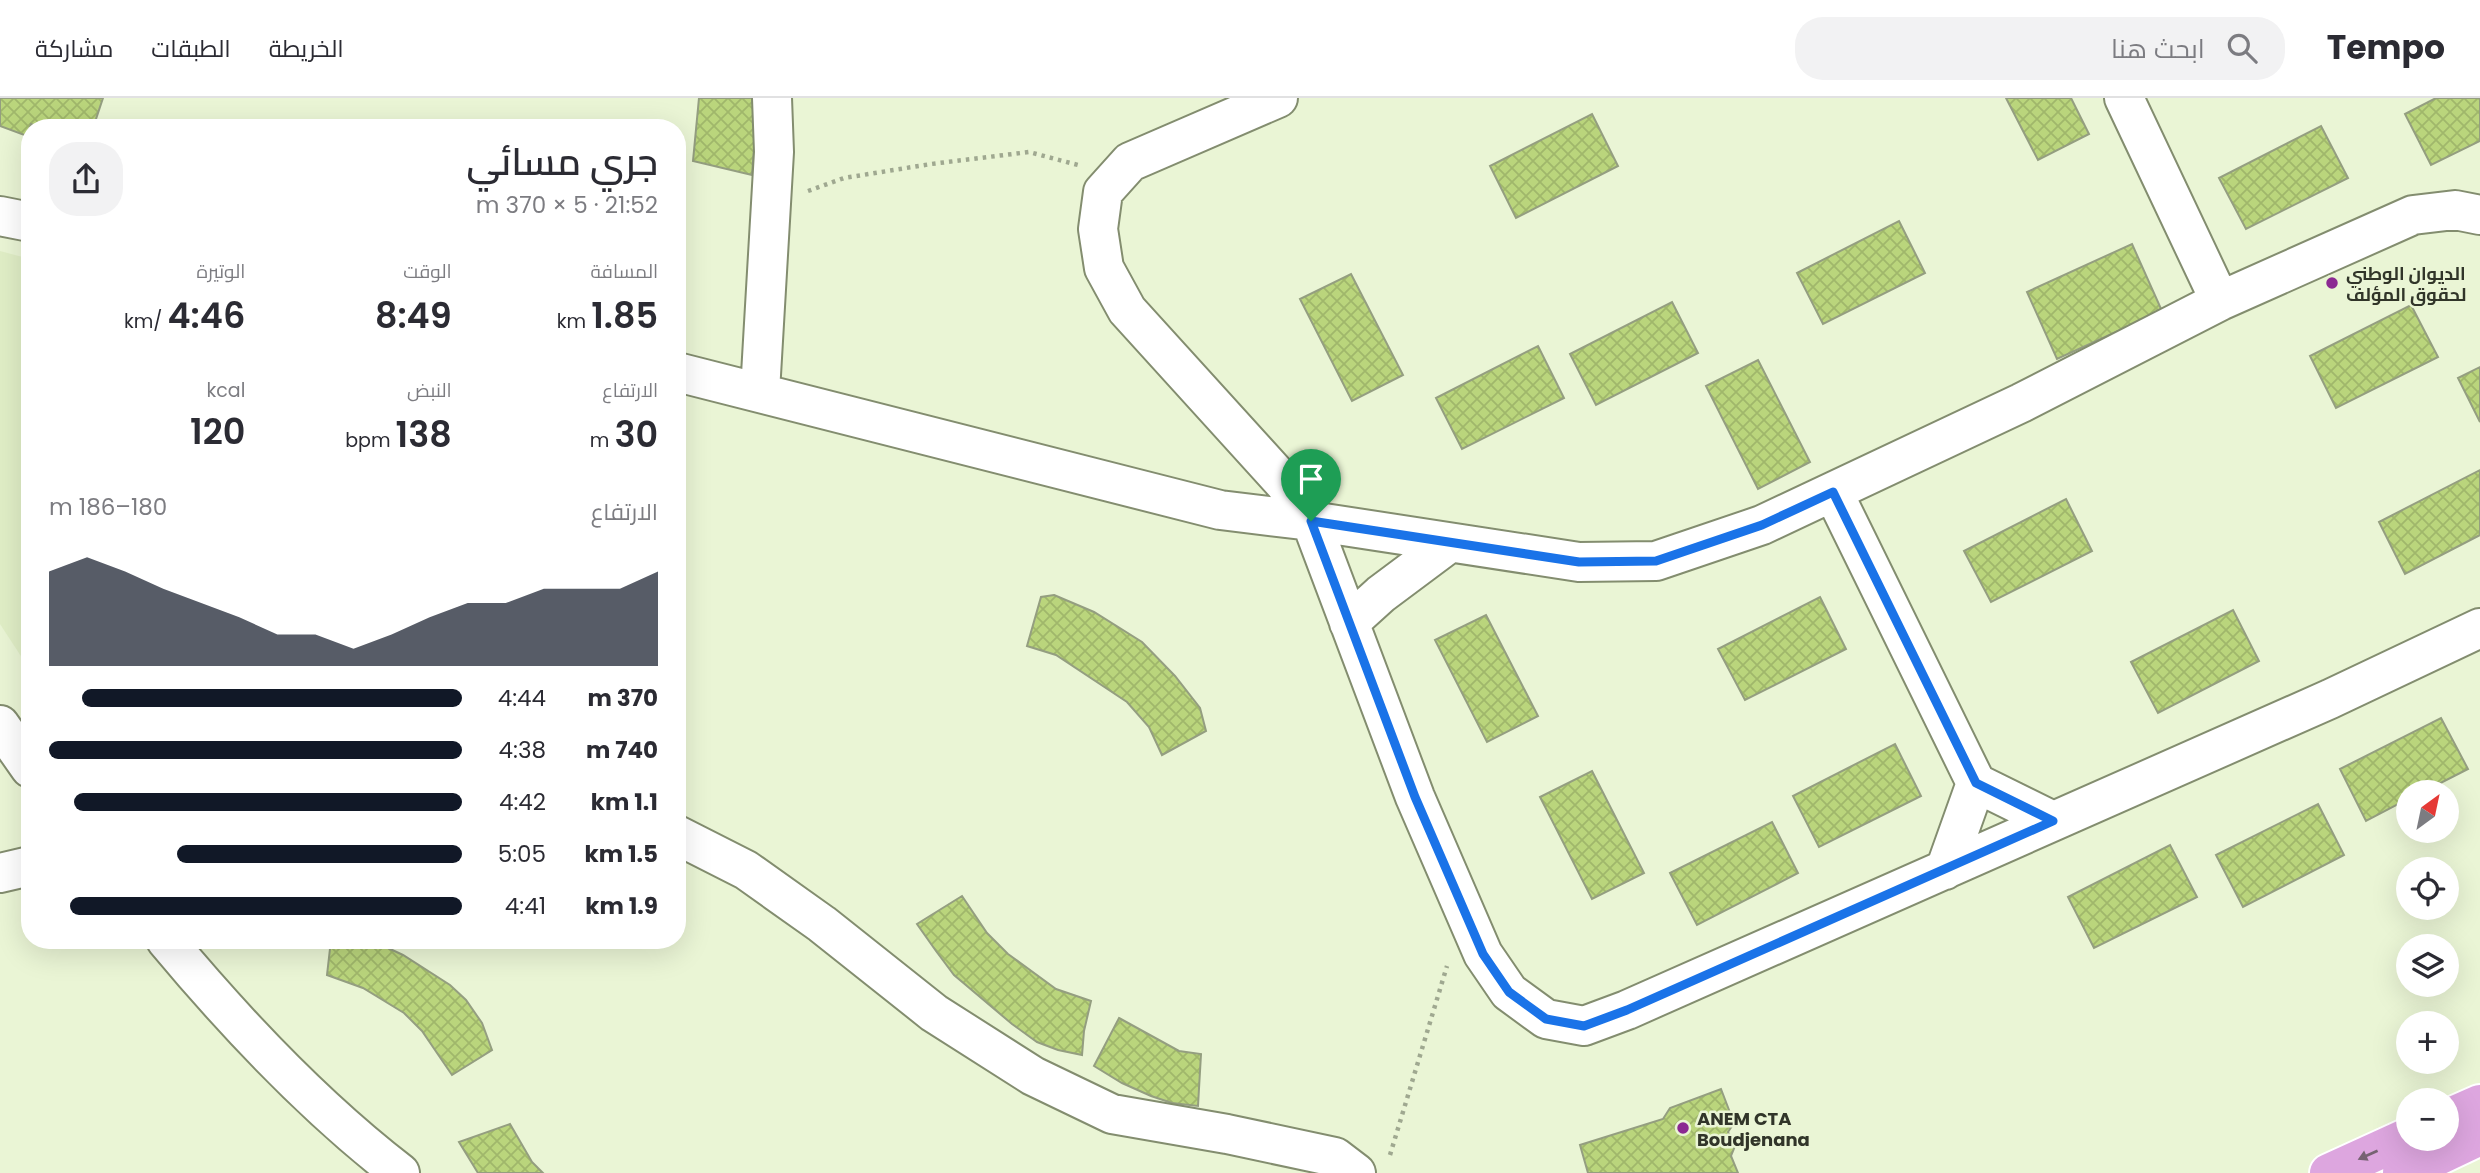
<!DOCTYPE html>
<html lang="ar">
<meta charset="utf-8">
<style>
:root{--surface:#fff;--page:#f2f2f3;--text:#2b2b33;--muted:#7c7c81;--line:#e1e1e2;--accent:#111827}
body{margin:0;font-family:Poppins,Cairo,sans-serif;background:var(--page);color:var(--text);direction:rtl;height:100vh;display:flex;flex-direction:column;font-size:26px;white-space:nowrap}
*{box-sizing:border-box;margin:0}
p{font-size:23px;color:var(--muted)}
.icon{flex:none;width:38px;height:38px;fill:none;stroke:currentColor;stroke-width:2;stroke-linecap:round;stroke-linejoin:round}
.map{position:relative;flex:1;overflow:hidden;direction:ltr}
.sheet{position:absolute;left:21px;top:21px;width:665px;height:830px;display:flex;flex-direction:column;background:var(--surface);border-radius:28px;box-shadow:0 7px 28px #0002;direction:rtl}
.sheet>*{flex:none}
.needle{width:46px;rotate:33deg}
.fabs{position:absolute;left:2396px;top:682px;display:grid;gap:14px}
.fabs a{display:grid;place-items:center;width:63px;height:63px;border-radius:50%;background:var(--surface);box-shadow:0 7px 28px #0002;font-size:35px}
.pin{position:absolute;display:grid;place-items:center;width:60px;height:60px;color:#fff;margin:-72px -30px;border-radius:50% 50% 50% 0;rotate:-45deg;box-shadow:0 0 7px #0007}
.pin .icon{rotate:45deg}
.round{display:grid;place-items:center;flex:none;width:74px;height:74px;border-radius:28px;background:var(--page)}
.head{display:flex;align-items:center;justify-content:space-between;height:119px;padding:0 28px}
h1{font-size:38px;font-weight:600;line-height:52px}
.metrics{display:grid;grid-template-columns:repeat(3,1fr);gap:10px;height:119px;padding:7px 28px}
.metrics div{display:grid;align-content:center}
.metrics b{font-size:35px;font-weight:600}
.metrics small{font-size:19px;font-weight:400}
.metrics p{font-size:19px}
.chart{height:196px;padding:14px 28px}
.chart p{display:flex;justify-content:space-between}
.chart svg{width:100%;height:126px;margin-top:7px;fill:var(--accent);opacity:.7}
ul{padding:0 28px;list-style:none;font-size:23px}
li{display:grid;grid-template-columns:112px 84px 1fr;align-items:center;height:52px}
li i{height:18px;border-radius:9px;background:var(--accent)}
header{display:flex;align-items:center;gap:42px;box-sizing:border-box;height:98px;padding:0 35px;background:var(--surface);border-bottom:2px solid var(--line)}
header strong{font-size:33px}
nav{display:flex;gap:38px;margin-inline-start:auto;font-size:24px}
.search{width:490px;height:63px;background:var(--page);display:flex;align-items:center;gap:18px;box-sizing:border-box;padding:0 24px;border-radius:28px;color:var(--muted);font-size:26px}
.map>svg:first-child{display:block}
.built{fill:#e0eec6}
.building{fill:url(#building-cross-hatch);stroke:#949e80;stroke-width:2}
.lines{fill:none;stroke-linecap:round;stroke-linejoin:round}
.minor-casing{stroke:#838d6f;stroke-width:42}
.highway-casing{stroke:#fff;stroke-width:42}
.path{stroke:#9fa890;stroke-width:4.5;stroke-dasharray:3.5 5;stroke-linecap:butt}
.minor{stroke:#fff;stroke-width:38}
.highway{stroke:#dda6df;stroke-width:38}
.oneway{fill:#766272}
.route-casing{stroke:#fff;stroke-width:14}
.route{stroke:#1a73e8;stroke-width:9}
.poi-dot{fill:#8b2992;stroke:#eaf5d5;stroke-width:2.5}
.labels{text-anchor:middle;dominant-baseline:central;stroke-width:5;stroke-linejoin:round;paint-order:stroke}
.poi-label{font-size:18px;font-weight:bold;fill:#313529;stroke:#eaf5d5;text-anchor:start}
</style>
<header>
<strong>Tempo</strong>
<div class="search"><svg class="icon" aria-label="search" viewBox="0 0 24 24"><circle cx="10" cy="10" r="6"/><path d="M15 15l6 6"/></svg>ابحث هنا</div>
<nav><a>الخريطة</a><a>الطبقات</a><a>مشاركة</a></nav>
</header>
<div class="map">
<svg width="2480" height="1075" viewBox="0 0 2480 1075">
<defs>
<pattern id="building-cross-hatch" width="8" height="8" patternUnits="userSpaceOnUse" patternTransform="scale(1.75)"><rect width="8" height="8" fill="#bad57c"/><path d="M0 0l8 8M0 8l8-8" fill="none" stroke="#a0b76b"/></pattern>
</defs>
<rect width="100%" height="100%" fill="#eaf5d5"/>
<path class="built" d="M0,153l30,8v411l-30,-46z"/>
<path class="building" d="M0,0h103l-10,30h-50l-12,-4 -4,12 -27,-10z
M699,0h59l-6,77 -59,-14z
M2006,0h65l18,36 -51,26z
M2436,0h44v43l-49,24 -26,-51z
M1592,16l26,52 -102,52 -26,-52z
M2321,28l27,52 -102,51 -27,-51z
M1899,123l26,52 -102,51 -26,-51z
M2132,146l30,67 -105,48 -30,-67z
M1351,176l52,101 -51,26 -52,-102z
M1672,204l26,51 -102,52 -26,-51z
M2411,207l27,52 -102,51 -26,-52z
M1538,248l26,52 -102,51 -26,-51z
M1758,262l52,102 -52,27 -52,-103z
M2480,269v55l-22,-44z
M2480,372v65l-75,39 -26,-52z
M2066,401l26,52 -101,51 -27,-51z
M1054,497l40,17 48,30 33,34 25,32 6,23 -44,24 -13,-28 -22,-25 -71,-47 -29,-9 14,-49z
M1820,499l26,52 -101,51 -27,-51z
M2233,512l26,51 -101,52 -27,-51z
M1486,517l52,101 -51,26 -52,-102z
M2441,620l27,51 -47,24h-13v6l-42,22 -26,-52z
M1895,646l26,52 -102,51 -26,-51z
M1592,673l52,102 -52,26 -52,-102z
M2318,706l26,51 -101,52 -27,-52z
M1772,724l26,51 -101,52 -27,-52z
M2170,747l27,52 -103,51 -26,-51z
M962,798l25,37 21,21 48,35 35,12 -7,30 -2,24 -24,-5 -21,-8 -25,-18 -58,-49 -18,-24 -19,-27z
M331,842h40l32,15 47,30 16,15 16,23 10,27 -40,25 -30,-44 -18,-18 -41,-25 -36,-13z
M1119,920l60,33 22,3 -3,52 -26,-3 -21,-7 -29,-13 -28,-17z
M1721,991l13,34 -6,9 7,14 -4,10 7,17h-150l-8,-28 83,-26 7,-11z
M510,1026l22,38 11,11h-65l-19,-31z"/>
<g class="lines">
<defs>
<path id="minor" d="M1278,0l-148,64 -27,30 -5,37 6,39 23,42 158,174 26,37 104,276 68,157 26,38 37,27 38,7 43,-16 703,-311 150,-71
M2124,0l96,203
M0,118l30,6
M677,274l543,138 91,11 268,41 77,-1 106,-36 259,-122 199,-102 193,-86 42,-5 25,5
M760,294l14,-240 -2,-54
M1833,394l143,291
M1349,525l32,-29 67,-50
M0,627l30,43
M677,737l69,35 76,54 112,89 99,63 79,38 115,20 108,23 21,16
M1945,772l31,-87 77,38
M0,775l30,-7
M166,842c70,84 147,166 234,233"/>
<path id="highway" d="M2446,1021l34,-15
M2329,1075l79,-36
M2402,1075l78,-37"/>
</defs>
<use href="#minor" class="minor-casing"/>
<use href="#highway" class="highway-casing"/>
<path class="path" d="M808,93l36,-13 87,-14 98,-12 49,13
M1390,1057l57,-189"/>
<use href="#minor" class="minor"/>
<use href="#highway" class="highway"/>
</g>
<defs><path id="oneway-solid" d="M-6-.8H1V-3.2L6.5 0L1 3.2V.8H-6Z" transform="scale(1.75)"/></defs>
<use class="oneway" href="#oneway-solid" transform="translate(2368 1057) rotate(156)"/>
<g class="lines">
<defs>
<path id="route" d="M1833,394l143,291 77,38 -426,189 -43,16 -38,-7 -37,-27 -26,-38 -68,-157 -104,-276 268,41 77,-1 106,-36z"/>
</defs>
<use href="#route" class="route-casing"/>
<use href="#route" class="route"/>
</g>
<g class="poi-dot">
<circle cx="2332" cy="185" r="7"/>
<circle cx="1683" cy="1030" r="7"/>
</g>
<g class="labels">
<g class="poi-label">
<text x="2346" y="175">الديوان الوطني<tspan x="2346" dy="21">لحقوق المؤلف</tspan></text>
<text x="1697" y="1020">ANEM CTA<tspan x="1697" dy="21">Boudjenana</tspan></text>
</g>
</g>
</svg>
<div class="fabs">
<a><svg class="needle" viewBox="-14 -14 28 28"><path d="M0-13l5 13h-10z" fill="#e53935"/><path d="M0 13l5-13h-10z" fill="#7c7c81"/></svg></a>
<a><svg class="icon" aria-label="locate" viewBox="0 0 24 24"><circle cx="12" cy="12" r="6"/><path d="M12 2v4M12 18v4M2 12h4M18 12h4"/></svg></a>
<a><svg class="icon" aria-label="layers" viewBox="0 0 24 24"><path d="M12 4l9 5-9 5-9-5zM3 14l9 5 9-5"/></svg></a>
<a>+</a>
<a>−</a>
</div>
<div class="pin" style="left:1311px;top:423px;background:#1e9e55"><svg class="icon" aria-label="arrive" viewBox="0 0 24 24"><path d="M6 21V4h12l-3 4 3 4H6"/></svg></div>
<section class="sheet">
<div class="head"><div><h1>جري مسائي</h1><p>21:52 · 5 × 370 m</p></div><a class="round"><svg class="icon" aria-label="share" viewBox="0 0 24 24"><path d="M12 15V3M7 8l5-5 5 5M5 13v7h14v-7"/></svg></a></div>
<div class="metrics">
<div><p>المسافة</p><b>1.85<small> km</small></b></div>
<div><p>الوقت</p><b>8:49</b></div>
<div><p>الوتيرة</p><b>4:46<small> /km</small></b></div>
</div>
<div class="metrics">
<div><p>الارتفاع</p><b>30<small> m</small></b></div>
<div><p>النبض</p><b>138<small> bpm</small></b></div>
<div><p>kcal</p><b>120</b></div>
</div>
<div class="chart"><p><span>الارتفاع</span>180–186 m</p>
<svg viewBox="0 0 160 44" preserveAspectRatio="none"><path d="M0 44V11L10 6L20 11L30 17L40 22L50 27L60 33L70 33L80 38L90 33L100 27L110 22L120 22L130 17L140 17L150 17L160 11V44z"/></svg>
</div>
<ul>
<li><b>370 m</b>4:44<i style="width:92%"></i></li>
<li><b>740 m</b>4:38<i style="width:100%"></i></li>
<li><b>1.1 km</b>4:42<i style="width:94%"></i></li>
<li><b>1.5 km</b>5:05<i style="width:69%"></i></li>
<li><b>1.9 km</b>4:41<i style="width:95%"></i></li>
</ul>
</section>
</div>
